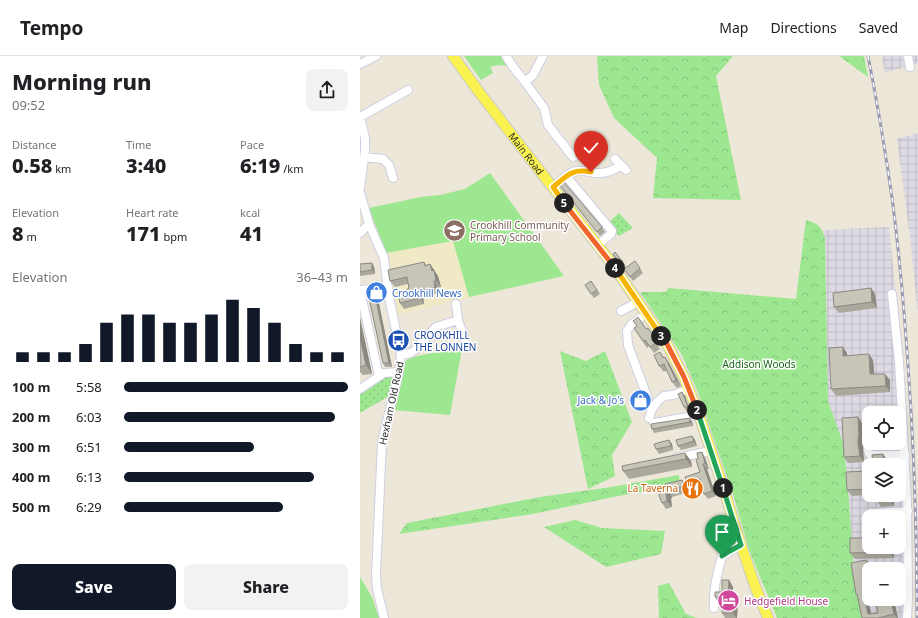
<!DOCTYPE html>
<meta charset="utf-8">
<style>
:root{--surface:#fff;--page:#f2f2f2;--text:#202124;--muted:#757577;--line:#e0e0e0;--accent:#111827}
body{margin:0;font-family:"Noto Sans",sans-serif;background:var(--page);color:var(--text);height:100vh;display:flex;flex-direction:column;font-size:15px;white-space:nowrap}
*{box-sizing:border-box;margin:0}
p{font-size:13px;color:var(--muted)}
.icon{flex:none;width:22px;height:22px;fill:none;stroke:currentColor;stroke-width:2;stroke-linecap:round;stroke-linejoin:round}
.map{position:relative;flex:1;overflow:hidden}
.side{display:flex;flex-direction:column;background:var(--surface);width:360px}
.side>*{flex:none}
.buttons{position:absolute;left:502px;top:350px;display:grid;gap:8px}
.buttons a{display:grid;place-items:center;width:44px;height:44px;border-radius:8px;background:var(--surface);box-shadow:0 4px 16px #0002;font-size:20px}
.pin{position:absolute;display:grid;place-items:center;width:34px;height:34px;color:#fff;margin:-41px -17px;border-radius:50% 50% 50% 0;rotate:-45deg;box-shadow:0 0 4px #0007}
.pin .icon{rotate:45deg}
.km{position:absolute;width:20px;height:20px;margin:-10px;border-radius:50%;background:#222;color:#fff;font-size:11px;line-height:20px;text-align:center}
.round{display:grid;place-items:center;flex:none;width:42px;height:42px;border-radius:8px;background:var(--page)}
.head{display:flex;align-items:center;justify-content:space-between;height:68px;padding:0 12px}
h1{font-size:22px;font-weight:800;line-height:30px}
.figures{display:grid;grid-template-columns:repeat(3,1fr);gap:6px;height:68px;padding:4px 12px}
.figures div{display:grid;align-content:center}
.figures b{font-size:20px;font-weight:800}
.figures small{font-size:11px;font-weight:400}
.figures p{font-size:11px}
.chart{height:112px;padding:8px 12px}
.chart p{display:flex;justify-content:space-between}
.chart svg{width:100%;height:72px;margin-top:4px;stroke:var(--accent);stroke-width:6}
.action{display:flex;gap:8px;margin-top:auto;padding:8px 12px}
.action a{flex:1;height:46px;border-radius:8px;background:var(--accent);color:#fff;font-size:16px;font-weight:800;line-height:46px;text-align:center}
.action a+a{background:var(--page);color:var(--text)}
ul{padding:0 12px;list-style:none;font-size:13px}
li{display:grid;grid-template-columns:64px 48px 1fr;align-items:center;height:30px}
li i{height:10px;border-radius:5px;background:var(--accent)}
header{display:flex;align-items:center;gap:24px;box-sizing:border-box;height:56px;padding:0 20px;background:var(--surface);border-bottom:1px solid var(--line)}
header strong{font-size:19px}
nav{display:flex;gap:22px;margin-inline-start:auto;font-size:14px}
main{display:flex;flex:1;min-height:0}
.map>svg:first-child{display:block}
.industrial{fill:url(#industrial-grid);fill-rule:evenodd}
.education{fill:#efe9c6}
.grass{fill:#9ee791}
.forest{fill:url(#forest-crowns)}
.garden{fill:url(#garden-dots)}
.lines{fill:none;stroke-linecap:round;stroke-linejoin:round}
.minor-casing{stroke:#cecee2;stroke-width:10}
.major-casing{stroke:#cbcbcb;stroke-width:12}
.minor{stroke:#fff;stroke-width:8}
.major{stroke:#f9f250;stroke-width:10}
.rail-casing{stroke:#9c9bb4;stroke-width:3}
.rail{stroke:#fff;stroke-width:1.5;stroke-dasharray:4.5;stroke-linecap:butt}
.wall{fill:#aba99e}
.shaded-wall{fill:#8b8981}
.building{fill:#c7c4b8;stroke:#8b8981}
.split-1-casing{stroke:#fff;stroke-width:8}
.split-2-casing{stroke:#fff;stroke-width:8}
.split-3-casing{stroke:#fff;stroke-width:8}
.split-4-casing{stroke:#fff;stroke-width:8}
.split-5-casing{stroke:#fff;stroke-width:8}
.split-6-casing{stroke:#fff;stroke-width:8}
.split-1{stroke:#22a559;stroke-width:5}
.split-2{stroke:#22a559;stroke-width:5}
.split-3{stroke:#f0652b;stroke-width:5}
.split-4{stroke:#f5b400;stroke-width:5}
.split-5{stroke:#f0652b;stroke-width:5}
.split-6{stroke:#f5b400;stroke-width:5}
.labels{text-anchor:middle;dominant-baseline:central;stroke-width:3;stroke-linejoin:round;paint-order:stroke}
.street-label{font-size:10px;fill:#282828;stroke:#fff}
.education-label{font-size:10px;fill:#785e54;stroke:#fff;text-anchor:start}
.shop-label{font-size:10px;fill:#366cbe;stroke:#fff;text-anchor:start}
.transit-label{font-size:10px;fill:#164399;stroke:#fff;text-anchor:start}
.park-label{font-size:10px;fill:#166815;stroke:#fff}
.food-label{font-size:10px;fill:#c56008;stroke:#fff;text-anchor:end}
.hotel-label{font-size:10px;fill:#b23c85;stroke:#fff;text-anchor:start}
</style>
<header>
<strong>Tempo</strong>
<nav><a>Map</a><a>Directions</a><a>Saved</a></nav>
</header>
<main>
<section class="side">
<div class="head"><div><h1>Morning run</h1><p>09:52</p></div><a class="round"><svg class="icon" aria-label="share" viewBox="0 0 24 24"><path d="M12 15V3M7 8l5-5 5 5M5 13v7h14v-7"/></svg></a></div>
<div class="figures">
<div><p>Distance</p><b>0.58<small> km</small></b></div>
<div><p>Time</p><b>3:40</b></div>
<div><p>Pace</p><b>6:19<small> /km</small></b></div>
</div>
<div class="figures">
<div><p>Elevation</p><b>8<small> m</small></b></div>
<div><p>Heart rate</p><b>171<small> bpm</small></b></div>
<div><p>kcal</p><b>41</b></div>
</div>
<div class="chart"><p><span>Elevation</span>36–43 m</p>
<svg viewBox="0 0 160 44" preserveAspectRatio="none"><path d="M5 44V38M15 44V38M25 44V38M35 44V33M45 44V20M55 44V15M65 44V15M75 44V20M85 44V20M95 44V15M105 44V6M115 44V11M125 44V20M135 44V33M145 44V38M155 44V38"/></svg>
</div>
<ul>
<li><b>100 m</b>5:58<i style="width:100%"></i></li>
<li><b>200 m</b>6:03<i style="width:94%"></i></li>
<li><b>300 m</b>6:51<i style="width:58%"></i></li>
<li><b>400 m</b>6:13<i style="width:85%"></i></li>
<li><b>500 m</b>6:29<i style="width:71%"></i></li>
</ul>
<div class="action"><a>Save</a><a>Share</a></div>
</section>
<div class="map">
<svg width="558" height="562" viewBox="0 0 558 562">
<defs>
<pattern id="industrial-grid" width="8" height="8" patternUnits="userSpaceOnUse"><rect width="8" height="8" fill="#dedae3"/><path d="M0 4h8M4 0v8" fill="none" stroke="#bebbc3"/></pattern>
<pattern id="forest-crowns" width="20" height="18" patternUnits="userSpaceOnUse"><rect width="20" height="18" fill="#9ee791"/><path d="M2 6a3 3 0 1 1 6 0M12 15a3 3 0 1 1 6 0" fill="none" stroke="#88c67d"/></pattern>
<pattern id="garden-dots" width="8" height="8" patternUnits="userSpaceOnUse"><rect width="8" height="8" fill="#9ee791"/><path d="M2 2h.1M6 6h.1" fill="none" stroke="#88c67d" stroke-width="1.8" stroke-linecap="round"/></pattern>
</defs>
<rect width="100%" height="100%" fill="#ece7d8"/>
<path class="industrial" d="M522,0h36v7l-33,10z
M558,77v182l-8,-78 -13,-98z
M529,171l17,170 6,171v50h-49l-8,-35 -8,-108 -13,-57 -6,-17 -3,-162 -2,-9zM509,357h30v30h-30zM509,409h30v30h-30zM509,461h30v30h-30zM509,513h30v30h-30z"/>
<path class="education" d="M130,117l74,103 -87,20 -82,19 -9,-62 -17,-45 52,-11 19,-2 25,-6z"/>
<path class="grass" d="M104,0h37l7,10 -10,-1 -8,2 3,6 -12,7z
M130,117l74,103 -95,21 -16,-56 -67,12 -17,-45 52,-11 19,-2 25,-6z
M102,293l-12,66 -57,-5 11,-48c12,-9 43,-10 58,-13z
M0,521l12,20 7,21h-19z"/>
<path class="forest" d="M237,0h136l-17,20 25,124 -88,-2 4,-40 -43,-40 -15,-33z
M479,0h25l4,21z
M446,164c12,4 16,6 19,19l3,162 15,42 4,32 8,108 9,35h-87l-28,-68 -16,-56 -35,-101 -16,-38 -42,-63h25l4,-4 127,11z
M200,295l26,10 19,-10 27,71 -20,33 3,21 -27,13z
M319,419l1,11 -62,10 -85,18 -134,20 8,-11 133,-26 71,-10z
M215,464l27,8 63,3 -4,23 -55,13 -62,-40z
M309,527l17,31 11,4h-38l-1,-32z"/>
<path class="garden" d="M259,157l14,15 -14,8 -11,-13z
M38,316l-4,12 -5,12 -29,17v-23l20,-14z"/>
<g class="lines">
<defs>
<path id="minor" d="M146,0l8,12 11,14 19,26 4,17 25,32 9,-5
M548,0l2,11
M0,8l16,-8
M165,26l8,-7 10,-19
M0,61l5,21v13l-5,37
M0,61l48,-27
M4,101l19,2 6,6 4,13
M255,103l11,11
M206,120l46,55 -1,3 -13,11
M193,131c7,-5 14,-14 23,-16 5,-1 10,0 15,1 12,3 21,0 30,-7
M0,136l9,32 15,34 5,39 12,58 -2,17 -17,70 -6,133 1,14 7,29
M0,177l9,-9
M532,238l7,68 8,140 1,95 -1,21
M96,248l2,16
M261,255l17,-9
M286,258l-14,10 -5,7 1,14 20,54
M41,299l10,-2 5,-4 20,-22 22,-7 7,20
M19,320l-19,-86 27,-2
M0,333l24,-16 15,-1
M289,362l3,-9 6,-8 6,-5 9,-1 16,-6
M294,367l45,-8
M508,386c0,4 -1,11 3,13h34
M316,402l35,-7
M511,457l37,-2
M354,552c-1,-19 3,-33 8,-52l19,-11"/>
<g id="major">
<path id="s1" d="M93,0l26,36 47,61 84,108 57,83 17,33 15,38 22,65 20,65 14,41 13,32"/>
</g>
</defs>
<use href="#minor" class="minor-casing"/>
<use href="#major" class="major-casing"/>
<use href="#minor" class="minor"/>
<use href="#major" class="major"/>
<defs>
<path id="rail" d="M508,0c10,50 18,99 25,149 5,40 9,80 12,120 8,98 12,195 12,293"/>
</defs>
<use href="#rail" class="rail-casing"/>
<use href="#rail" class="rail"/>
</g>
<path class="wall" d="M198,127l44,44 3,5 -5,4z
M255,196l11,14 -3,2 -10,-14z
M64,206l2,3 4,-1 8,12 3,11 -3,1 2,5 -17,4 1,7 -20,5 -4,-6 5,-12 4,-3 -1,-4 -13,3 -5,-6z
M12,207l2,4 1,7 -15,2v-12z
M280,212l3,5 -10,8 -9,-12z
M231,225l9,13 -6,4 -9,-13z
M511,232l4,6 2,14 -38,5 -5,-6z
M14,234l3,4 15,73h-7l-2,-4z
M0,262l12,56 -9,1 -3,-3z
M274,272l12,1 6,5 6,8 -2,1 4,6 -6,4 -5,-7 -2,2z
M300,296l4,5 5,6 12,23 -4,2 -5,-6 -5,-12 -3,2 -5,-6z
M487,297v2l26,5 1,14 16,6v12l-54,4 -5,-7z
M278,335l3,4 2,5 3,4 -6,2 -2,-4z
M322,336l3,4 5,15 -3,1 -3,-5z
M330,362l2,4 1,4 -39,7 -2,-4z
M502,367l1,17v10l1,12 -16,1 -4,-6z
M332,380l3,4 2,6 -16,4 -3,-4z
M309,384l3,4 1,6 -14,4 -3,-5z
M342,396l3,6 4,11h-2l9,27 -8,3 -4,-5 -2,-9 -11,3 -4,-5 13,-11 -2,-13z
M325,397l6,8 1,6 -63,12 -6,-8z
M509,415v24l-17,1 -5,-6z
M322,424l4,6 3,6 -17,5 -1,2 1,8 -6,2 -4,-6 3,-19z
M534,439v11l-13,1 -4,-6z
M534,491v11l-39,1 -5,-6z
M506,504l5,6 -2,3v30h1h-2l3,15 7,-1 -3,-14h23v1l-4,1 4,17h-36l-4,-21 -2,-3z
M369,524l4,7v8h1l4,6 -1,17h-12l-3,-5v-9h-3l-4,-7 7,-5z"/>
<path class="shaded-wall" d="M12,207l2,4 1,7 -3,-4z
M70,208l8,12 3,11 -5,-6 -4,-10z
M74,225l4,7 2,5 -5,-6z
M511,232l4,6 2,14 -5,-6z
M14,234l3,4 15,73 -3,-4z
M58,235l5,6 1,7 -4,-6z
M0,262l12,56 -6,-9 -6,-28z
M483,291l4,6 1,9 -5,-6z
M509,298l4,6 2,21 -5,-7z
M305,301l4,6 12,23 -5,-6z
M525,318l5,6v12l-4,-6z
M322,336l3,4 5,15 -2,-4z
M498,361l4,6 1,17v10l1,12 -4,-6 -2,-13z
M330,362l2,4 1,4 -3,-4z
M332,380l3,4 2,6 -3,-5z
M309,384l3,4 1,6 -2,-4z
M342,396l3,6 4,11 -4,-6z
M325,397l6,8 1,6 -6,-8z
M523,398l4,6 1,5h-4z
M343,408l4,5 9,27 -4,-5z
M322,424l4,6 3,6 -5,-6z
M308,435l4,6 -1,2 1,8 -5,-6 -1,-8z
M530,439h4v11l-4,-6z
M530,491h4v11l-4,-6z
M506,504l5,6v3h-2v5z
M369,524l4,7v14l-5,-6z
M504,537l4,6 4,19 -4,-4z
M374,539l4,6 -1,17h-1l-3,-5z
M531,543h1l2,2 4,17h-1l-3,-4z"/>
<path class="building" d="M202,124l40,47 -5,5 -39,-49z
M255,196l8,10 -3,2 -7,-10z
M275,205l5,7 -10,9 -6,-8z
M64,206l1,4 5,-2 2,7 2,-1 2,11h-2l1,6 -17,4 2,7 -20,5 -2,-10 7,-2 4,-3 -2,-11 -17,4 -2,-11z
M12,207v7l-12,2v-8z
M231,225l6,9 -6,4 -6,-9z
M511,232l1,14 -38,5 -1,-14z
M14,234l15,73h-6l-15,-70h1l-1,-2z
M278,261l8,12 2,-1 5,8 -1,1 4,6 -6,4 -5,-7 -2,1 -9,-13 3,-2 -4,-5z
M0,281l6,28 -6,2z
M483,291v9l26,-2 1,20h15l1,12 -55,3 -2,-41z
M300,296l3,6 2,-1 11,23 -4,2 -8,-18 -5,2 -5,-11z
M278,335l2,6 3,3 -5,2 -4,-10z
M322,336l6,15h-4l-6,-13z
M498,361l1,17 -1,9 2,13 -16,1 -2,-39z
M330,362v4l-38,7 -1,-5z
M332,380l2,5 -16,5 -2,-6z
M309,384l2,6 -15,3 -2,-5z
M342,396l3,11 -2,1 9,27 -8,3 -4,-15 -13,4 -2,-6 15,-5 -4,-12 2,-1 -1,-6z
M325,397l1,6 -63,12 -1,-5z
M523,398l1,11h-11l-1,-10z
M509,415v18l-22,1 -1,-18z
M322,424l2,6 -16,5 -2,2 1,8 -5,2 -3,-7 1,-7 5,-5z
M516,439h14v5l-13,1z
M509,468v23h21v5l-40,1v-15h14l-1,-13z
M506,504l3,14v18l-5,1 4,21 10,-1 -3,-14h16l3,15 -16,4h-16l-5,-24h-1l-5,-31z
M362,524h7l-1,15h6l-1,18h-11v-15l-7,-1v-5h7z"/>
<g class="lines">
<defs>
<path id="split-1" d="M362,500l8,-5 11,-6 -18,-57"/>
<path id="split-2" d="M337,354l26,78"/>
<path id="split-3" d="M301,280l6,8 17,33 13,33"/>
<path id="split-4" d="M255,212l46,68"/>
<path id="split-5" d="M204,147l51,65"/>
<path id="split-6" d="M204,147l-11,-16c14,-11 19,-19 38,-15"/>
</defs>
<use href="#split-1" class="split-1-casing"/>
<use href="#split-2" class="split-2-casing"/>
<use href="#split-3" class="split-3-casing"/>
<use href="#split-4" class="split-4-casing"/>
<use href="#split-5" class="split-5-casing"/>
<use href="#split-6" class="split-6-casing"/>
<use href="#split-1" class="split-1"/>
<use href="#split-2" class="split-2"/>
<use href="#split-3" class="split-3"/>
<use href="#split-4" class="split-4"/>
<use href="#split-5" class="split-5"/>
<use href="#split-6" class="split-6"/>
</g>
<defs>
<symbol id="school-disc" viewBox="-11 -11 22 22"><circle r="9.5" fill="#8d6e63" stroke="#fff"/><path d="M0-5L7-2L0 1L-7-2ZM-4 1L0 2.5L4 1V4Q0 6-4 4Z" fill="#fff"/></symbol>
<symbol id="shop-disc" viewBox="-11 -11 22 22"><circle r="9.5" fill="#3f7fe0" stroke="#fff"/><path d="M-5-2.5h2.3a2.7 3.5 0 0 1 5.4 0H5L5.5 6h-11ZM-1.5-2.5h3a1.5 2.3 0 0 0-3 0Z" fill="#fff"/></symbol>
<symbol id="bus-disc" viewBox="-11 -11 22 22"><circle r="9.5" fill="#1a4fb4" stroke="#fff"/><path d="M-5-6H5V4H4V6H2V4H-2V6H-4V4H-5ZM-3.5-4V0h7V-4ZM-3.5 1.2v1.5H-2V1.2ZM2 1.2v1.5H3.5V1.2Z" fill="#fff"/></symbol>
<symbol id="restaurant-disc" viewBox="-11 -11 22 22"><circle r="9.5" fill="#e8710a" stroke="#fff"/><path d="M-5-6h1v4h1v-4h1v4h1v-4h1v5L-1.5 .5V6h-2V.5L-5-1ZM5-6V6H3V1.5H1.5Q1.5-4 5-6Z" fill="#fff"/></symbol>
<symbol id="hotel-disc" viewBox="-11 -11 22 22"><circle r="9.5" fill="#d1479c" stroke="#fff"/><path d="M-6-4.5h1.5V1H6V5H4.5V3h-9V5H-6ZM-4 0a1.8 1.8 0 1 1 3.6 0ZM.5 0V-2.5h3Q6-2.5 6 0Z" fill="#fff"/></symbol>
</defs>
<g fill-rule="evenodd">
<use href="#school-disc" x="82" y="162" width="25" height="25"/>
<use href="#shop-disc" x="4" y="224" width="25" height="25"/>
<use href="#bus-disc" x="26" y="272" width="25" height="25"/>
<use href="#shop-disc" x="268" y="332" width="25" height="25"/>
<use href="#restaurant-disc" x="320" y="420" width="25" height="25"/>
<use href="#hotel-disc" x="356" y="532" width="25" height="25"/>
</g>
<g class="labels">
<g class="street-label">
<text stroke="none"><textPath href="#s1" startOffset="122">Main Road</textPath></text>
<text transform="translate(31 347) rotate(-78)">Hexham Old Road</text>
</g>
<g class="education-label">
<text x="110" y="169">Crookhill Community<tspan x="110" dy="12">Primary School</tspan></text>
</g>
<g class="shop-label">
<text x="32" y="237">Crookhill News</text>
<text x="264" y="344" text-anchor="end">Jack &amp; Jo's</text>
</g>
<g class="transit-label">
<text x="54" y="279">CROOKHILL<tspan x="54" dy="12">THE LONNEN</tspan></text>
</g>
<g class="park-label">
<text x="399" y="308">Addison Woods</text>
</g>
<g class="food-label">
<text x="318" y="432">La Taverna</text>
</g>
<g class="hotel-label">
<text x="384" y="545">Hedgefield House</text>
</g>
</g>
</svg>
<div class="buttons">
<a><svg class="icon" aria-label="locate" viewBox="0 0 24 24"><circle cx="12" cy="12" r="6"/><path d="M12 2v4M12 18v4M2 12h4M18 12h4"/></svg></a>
<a><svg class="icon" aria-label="layers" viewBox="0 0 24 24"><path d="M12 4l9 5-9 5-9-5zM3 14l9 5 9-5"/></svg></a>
<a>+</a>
<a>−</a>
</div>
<div class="pin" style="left:362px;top:500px;background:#1e9e55"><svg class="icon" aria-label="arrive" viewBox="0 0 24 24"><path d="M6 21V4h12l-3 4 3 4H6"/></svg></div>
<div class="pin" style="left:231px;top:116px;background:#d93025"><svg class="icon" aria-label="check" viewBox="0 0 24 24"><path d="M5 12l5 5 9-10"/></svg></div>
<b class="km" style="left:363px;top:432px">1</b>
<b class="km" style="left:337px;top:354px">2</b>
<b class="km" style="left:301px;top:280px">3</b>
<b class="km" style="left:255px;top:212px">4</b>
<b class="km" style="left:204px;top:147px">5</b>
</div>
</main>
